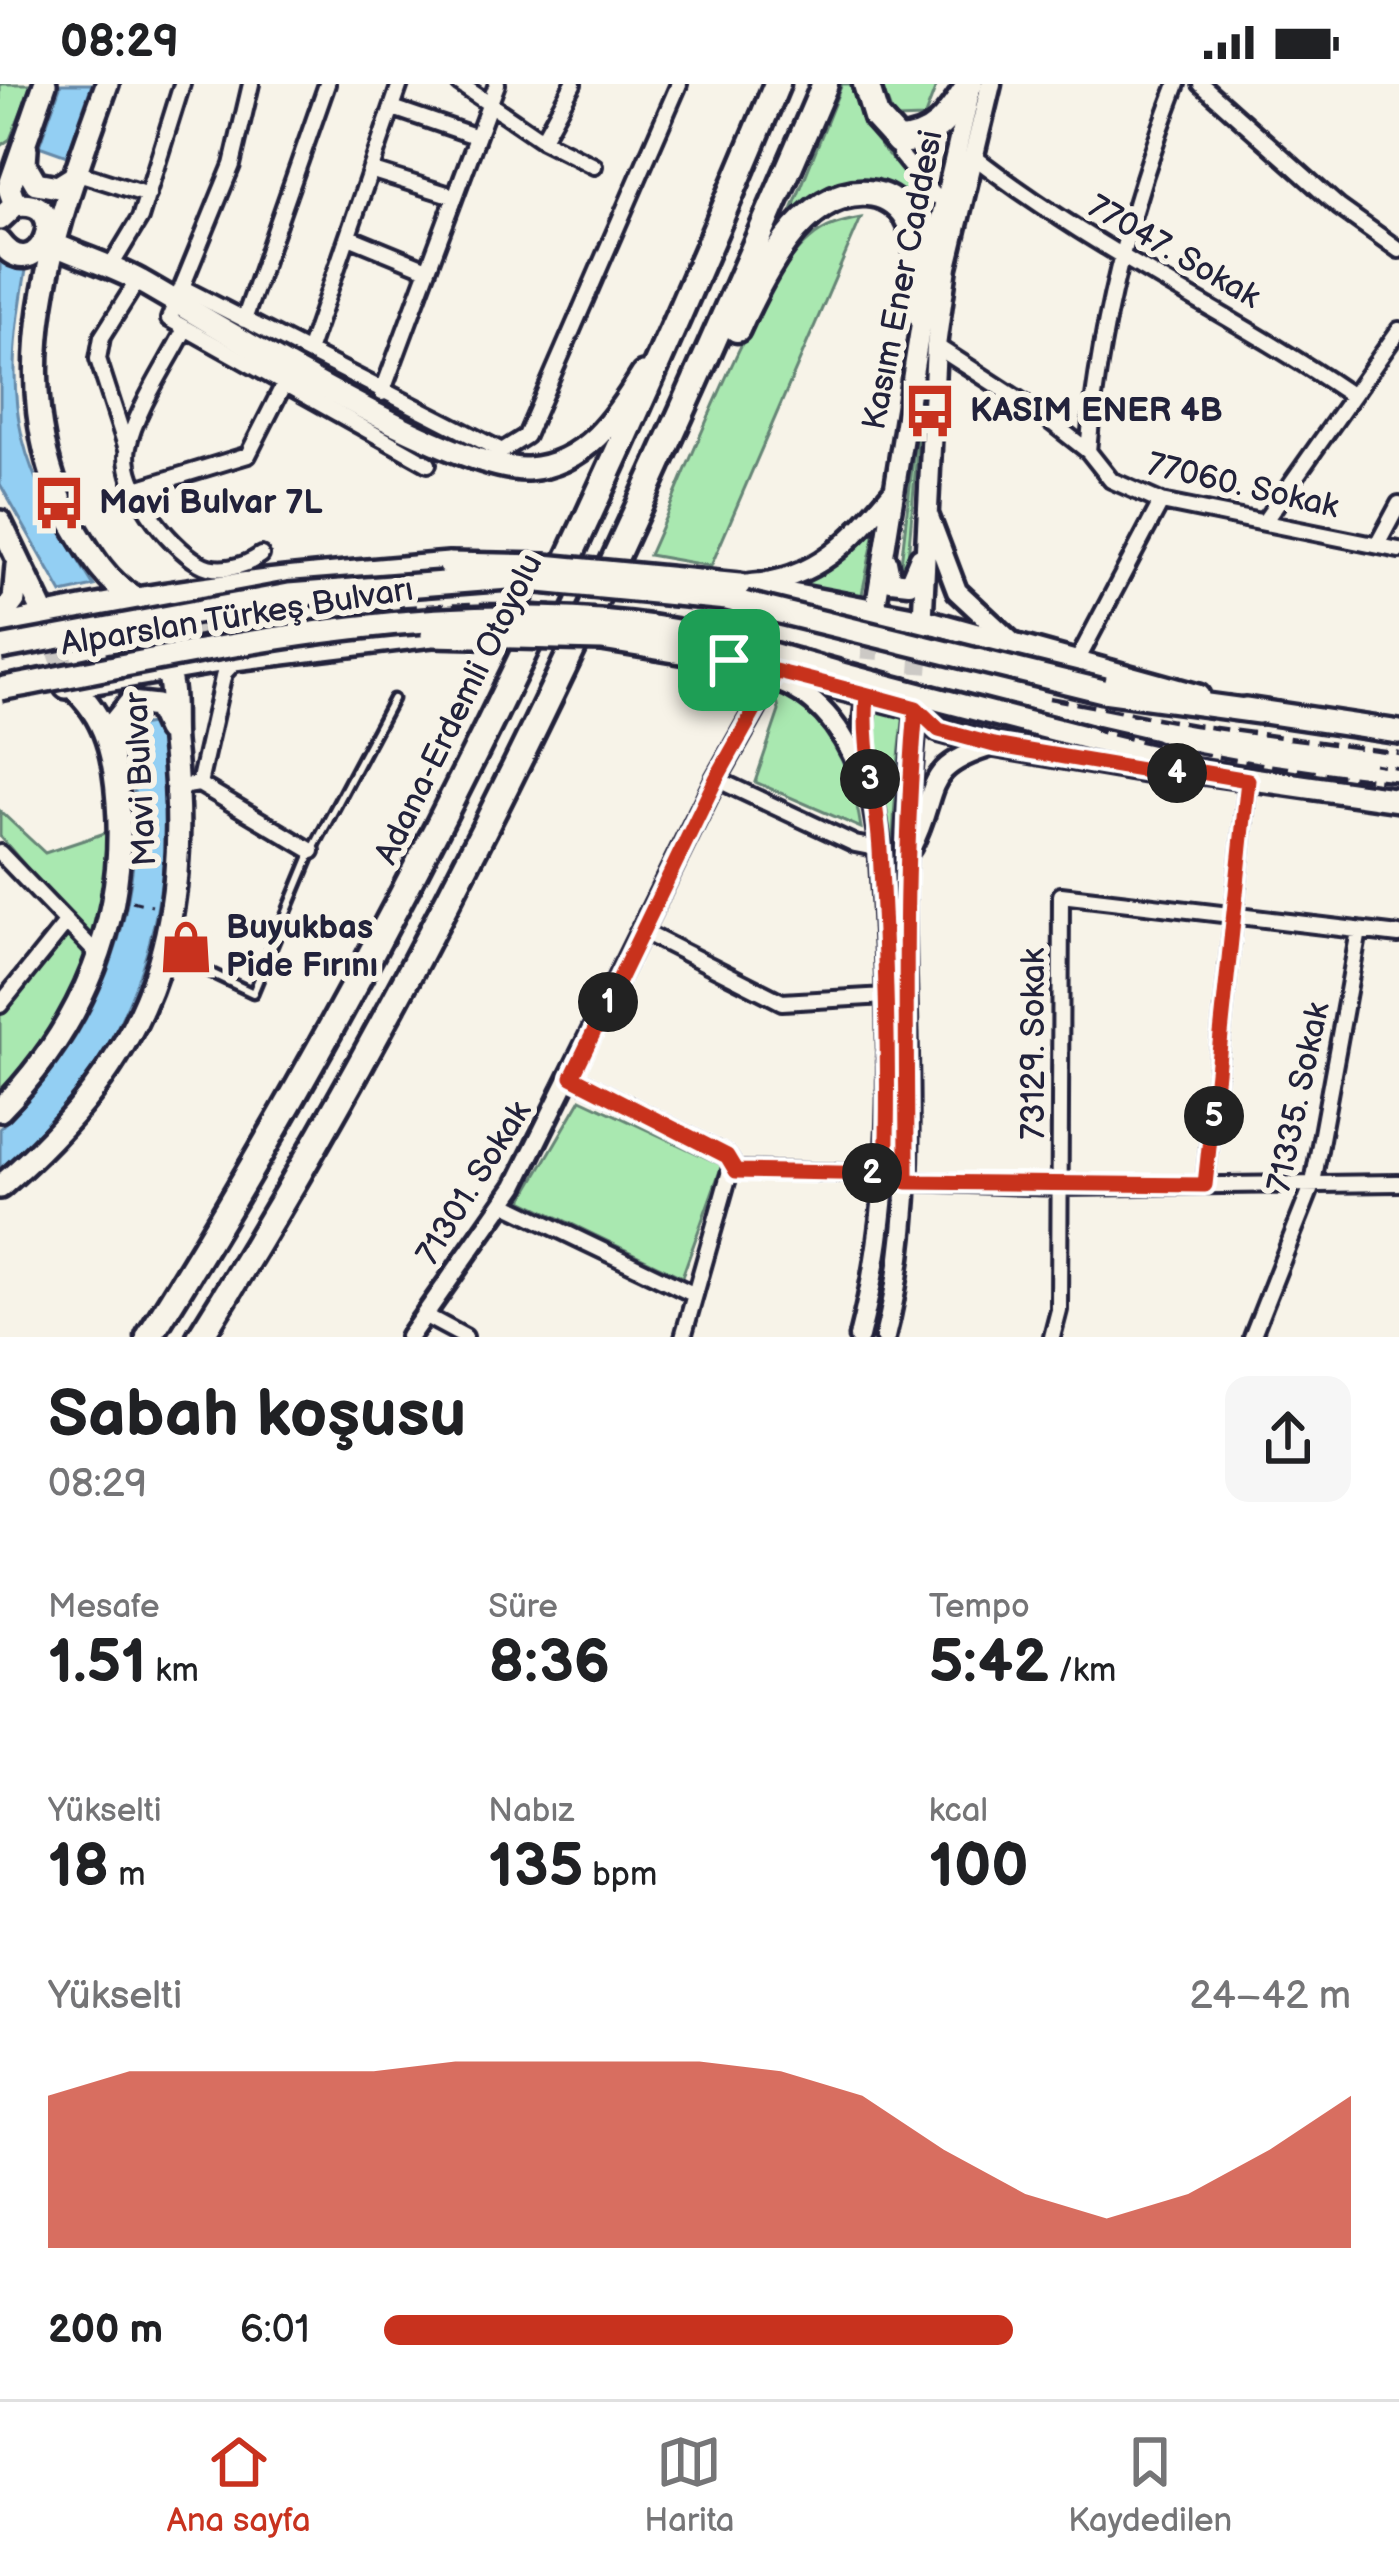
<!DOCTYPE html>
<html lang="tr">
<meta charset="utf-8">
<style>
:root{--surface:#fff;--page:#f6f6f6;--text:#202124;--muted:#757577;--line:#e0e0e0;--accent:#c8321e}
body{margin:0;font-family:"Balsamiq Sans",sans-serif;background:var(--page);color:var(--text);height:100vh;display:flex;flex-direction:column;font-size:45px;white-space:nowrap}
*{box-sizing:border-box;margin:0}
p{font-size:39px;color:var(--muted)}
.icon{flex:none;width:66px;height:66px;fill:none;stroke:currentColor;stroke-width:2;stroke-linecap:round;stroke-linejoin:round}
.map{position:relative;height:1253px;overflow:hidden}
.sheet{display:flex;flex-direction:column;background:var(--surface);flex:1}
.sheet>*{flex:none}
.pin{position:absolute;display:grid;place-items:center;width:102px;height:102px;color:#fff;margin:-51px;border-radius:24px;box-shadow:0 6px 18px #0006}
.km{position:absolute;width:60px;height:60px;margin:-30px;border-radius:50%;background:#222;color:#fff;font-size:33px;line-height:60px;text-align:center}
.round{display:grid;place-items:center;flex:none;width:126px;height:126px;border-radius:24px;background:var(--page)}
.head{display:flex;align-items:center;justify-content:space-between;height:204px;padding:0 48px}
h1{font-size:66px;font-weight:700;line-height:90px}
.stats{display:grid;grid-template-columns:repeat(3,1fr);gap:18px;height:204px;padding:12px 48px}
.stats div{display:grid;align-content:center}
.stats b{font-size:60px;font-weight:700}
.stats small{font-size:33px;font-weight:400}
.stats p{font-size:33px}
.chart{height:336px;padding:24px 48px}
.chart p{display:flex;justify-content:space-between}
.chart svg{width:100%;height:216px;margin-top:12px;fill:var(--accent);opacity:.7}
ul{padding:0 48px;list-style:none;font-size:39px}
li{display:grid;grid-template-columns:192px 144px 1fr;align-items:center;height:90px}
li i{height:30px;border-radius:15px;background:var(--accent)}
.status{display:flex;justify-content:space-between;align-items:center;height:84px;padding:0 60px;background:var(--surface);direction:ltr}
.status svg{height:33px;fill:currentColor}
.tab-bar{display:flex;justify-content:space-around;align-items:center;height:168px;border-top:3px solid var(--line);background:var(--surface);font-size:33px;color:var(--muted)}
.tab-bar a{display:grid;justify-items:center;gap:6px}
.tab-bar .active{color:var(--accent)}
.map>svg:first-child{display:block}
.green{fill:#a9e8b0;stroke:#668576;stroke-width:3}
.water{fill:#93cff3;stroke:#668aa9;stroke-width:3}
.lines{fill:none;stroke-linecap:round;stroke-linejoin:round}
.secondary-tunnel{stroke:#ccc9c5;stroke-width:18;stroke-dasharray:18 9;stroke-linecap:butt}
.primary-tunnel{stroke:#ccc9c5;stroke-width:21;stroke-dasharray:21 10;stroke-linecap:butt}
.service-casing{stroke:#22223b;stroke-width:15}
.minor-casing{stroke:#22223b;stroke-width:22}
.tertiary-casing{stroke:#22223b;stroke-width:26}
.secondary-casing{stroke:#22223b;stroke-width:27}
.primary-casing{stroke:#22223b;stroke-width:30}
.trunk-casing{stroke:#22223b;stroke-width:30}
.motorway-casing{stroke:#22223b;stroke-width:33}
.path{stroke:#22223b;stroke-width:3;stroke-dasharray:9 9;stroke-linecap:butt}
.service{stroke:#f7f3e8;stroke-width:6}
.minor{stroke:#f7f3e8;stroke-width:14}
.tertiary{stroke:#f7f3e8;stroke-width:16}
.secondary{stroke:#f7f3e8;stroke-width:18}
.primary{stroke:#f7f3e8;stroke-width:21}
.trunk{stroke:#f7f3e8;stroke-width:21}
.motorway{stroke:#f7f3e8;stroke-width:24}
.rail{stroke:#22223b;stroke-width:4.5;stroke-dasharray:18 9;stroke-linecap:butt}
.primary-bridge-casing{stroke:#22223b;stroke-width:30;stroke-linecap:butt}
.trunk-bridge-casing{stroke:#22223b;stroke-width:30;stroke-linecap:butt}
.primary-bridge{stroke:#f7f3e8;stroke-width:21}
.trunk-bridge{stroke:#f7f3e8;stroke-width:21}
.route-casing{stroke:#fff;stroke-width:24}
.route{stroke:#c8321e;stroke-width:15}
.labels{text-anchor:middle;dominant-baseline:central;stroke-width:12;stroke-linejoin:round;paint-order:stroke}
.street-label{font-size:33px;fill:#22223b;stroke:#f7f3e8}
.poi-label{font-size:33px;font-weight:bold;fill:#22223b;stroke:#f7f3e8;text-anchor:start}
</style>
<div class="status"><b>08:29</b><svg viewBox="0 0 49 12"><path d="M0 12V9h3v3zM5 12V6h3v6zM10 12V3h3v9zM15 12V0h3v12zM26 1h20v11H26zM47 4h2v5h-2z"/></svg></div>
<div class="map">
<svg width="1399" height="1253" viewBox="0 0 1399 1253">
<rect width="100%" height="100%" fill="#f7f3e8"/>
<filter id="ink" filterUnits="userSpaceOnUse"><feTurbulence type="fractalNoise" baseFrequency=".00833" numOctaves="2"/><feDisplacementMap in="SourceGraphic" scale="24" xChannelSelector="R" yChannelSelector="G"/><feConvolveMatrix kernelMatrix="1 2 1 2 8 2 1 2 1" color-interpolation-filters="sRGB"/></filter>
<g filter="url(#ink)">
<path class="green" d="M0,0h32l-22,55 -10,7z
M842,0h9l12,40 53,65 12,48 -16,-36 -34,-22 -60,20 -30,21z
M881,0h56l-13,34 -30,1z
M981,0l-32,136 -29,195 -13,156 -7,2 30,-264z
M861,134l-150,348 -62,-11c33,-71 107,-272 161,-316 16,-14 31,-17 51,-21z
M878,433l-17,82 -73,-15c42,-14 64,-33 90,-67z
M775,606c58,25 77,80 86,138l-106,-46 24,-71z
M873,625l31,5c-7,52 -11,105 -12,157 0,79 21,422 -26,466l12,-46 8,-445z
M0,727l45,42 63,-21c-2,27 0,58 -7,84 -15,63 -56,130 -101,176v-78l53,-60 16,-36 -69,-82z
M581,1015l141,66 -40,112 -160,-77z"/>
<path class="water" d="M61,0h31l-25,72 -28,-10z
M0,175l26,11c-26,144 -7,195 68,316l-32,7 -62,-109z
M157,639c30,168 -19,339 -157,446v-41c114,-106 155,-249 126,-400z"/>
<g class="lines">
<path class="secondary-tunnel" d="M867,602l6,-63
M917,616l5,-67"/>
<path class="primary-tunnel" d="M148,523l19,63
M45,532l26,70
M223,574l-22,-16c-11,-29 -2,-44 23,-60"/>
<defs>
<path id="service" d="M167,868l86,41 59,-142 81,-152"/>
<path id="minor" d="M251,0l-19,81 -63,154 259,145
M460,0l82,56 52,26
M1201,0l138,123 60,43
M393,24l82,28
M542,56l31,-56
M900,70l34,42
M972,71c118,93 254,155 377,239
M373,87l80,25
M75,88l73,23
M349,153l78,32
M111,182l29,-48 42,-134
M183,204l319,163 24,-15 153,-352
M244,236l83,-236
M185,245c-16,32 -51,84 -57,118 -8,38 40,98 71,116 18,11 45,4 62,-8
M936,262l105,68 47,37 23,29 50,22 238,48
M308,268l92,-268
M382,309l115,-309
M127,365l-29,-90 4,-22 36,-57
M1088,367c11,-124 44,-251 89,-367
M136,405l112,-34 37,-73
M1264,438l135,-192
M1377,461l22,-41
M1075,581l86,-163
M716,695l139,65 25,5
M199,700l25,-111 13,-14
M180,703l19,-3 113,67
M0,769l100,104
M642,847l140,71 104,-6
M0,921l66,-82
M572,993l155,79 9,14 150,4
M907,1098l153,5 339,-4
M1205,1101l43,-405
M503,1119l192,92
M424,1231l41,22
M683,1253l49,-173
M1052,1253l7,-27 2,-415 338,40
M1252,1253l61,-154 46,-252"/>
<path id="tertiary" d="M409,1253l106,-151 201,-407 61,-108"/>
<path id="secondary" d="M929,433l28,74 58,54
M887,477l4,20 18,2 11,-26
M750,500c67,-4 102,-44 142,-92
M874,534l57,-357 39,-169
M922,546l14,-284 11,-79 44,-183
M774,596c46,15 73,55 89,100
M911,763c30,-57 6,-79 84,-102
M859,1253c41,-158 30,-325 21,-486 -3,-40 -16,-80 -17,-119 0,-15 4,-31 4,-46
M885,1253c37,-145 19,-298 19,-446 1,-65 9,-127 13,-191"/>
<path id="primary" d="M107,0c-53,147 -107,287 -38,435 17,27 35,62 63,77
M26,65l-1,15 11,19 22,4 16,-10
M15,121l-6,-17 36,-104
M0,135l15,-14c62,-9 23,87 -15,37
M47,157c31,15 63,24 93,40 76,43 313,192 388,188 57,-4 88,-51 115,-95
M0,438l45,94
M739,501l184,35 275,76
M0,534l14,-18 3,-35
M0,543c156,-38 291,-50 449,-63
M729,576l188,48 22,22 56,15 176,30 18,-5 210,30
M66,603l160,-27 206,-25
M1245,625l154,23
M113,664l1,-25 16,-20 27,3 11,24
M0,1026c83,-84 127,-190 118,-308 -3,-44 -11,-86 -47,-116
M0,1103c149,-129 194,-250 173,-445 -2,-23 2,-50 -6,-72"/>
<path id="trunk" d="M1103,607l156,21
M1088,654l61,14 40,18"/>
<path id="motorway" d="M866,0l10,33 22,24c38,-1 52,-27 72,-57
M737,245c22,-49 65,-140 130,-136 16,1 30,9 39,23 16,26 12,72 16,102
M149,1253c250,-397 448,-820 628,-1253
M200,1253c249,-397 441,-823 625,-1253"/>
</defs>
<use href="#service" class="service-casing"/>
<use href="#minor" class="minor-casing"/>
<use href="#tertiary" class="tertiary-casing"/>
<use href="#secondary" class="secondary-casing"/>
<use href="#primary" class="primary-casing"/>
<use href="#trunk" class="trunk-casing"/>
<use href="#motorway" class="motorway-casing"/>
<path class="path" d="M1374,680l25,4
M132,817l20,5"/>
<use href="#service" class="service"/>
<use href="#minor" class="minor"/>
<use href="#tertiary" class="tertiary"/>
<use href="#secondary" class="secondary"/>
<use href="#primary" class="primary"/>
<use href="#trunk" class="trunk"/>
<use href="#motorway" class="motorway"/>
<path class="rail" d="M0,592c165,-32 333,-74 502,-72 239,2 459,103 690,148 68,13 138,23 207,30
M1049,614l145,27 205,28"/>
<defs>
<path id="primary-bridge" d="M449,480l95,2 195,19
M432,551l170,4 127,21"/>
<path id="trunk-bridge" d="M0,564l289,-53 219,-17 219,21 376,92
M0,605c208,-39 417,-89 630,-65 72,8 142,30 212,50 81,22 164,43 246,64"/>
</defs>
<use href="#primary-bridge" class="primary-bridge-casing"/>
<use href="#trunk-bridge" class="trunk-bridge-casing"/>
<use href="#primary-bridge" class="primary-bridge"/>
<use href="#trunk-bridge" class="trunk-bridge"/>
</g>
</g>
<g class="lines" filter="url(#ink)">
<defs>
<path id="route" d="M729,576l43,19 -56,100 -144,298 155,79 9,15 150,3c4,-108 0,-216 -6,-324 -3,-53 -18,-102 -13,-155l49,13 23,22 55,15 177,30 18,-5 59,10 -43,405 -298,-3c0,-158 -5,-316 9,-474 -61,-17 -124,-33 -187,-48"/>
</defs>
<use href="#route" class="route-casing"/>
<use href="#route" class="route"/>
</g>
<defs>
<symbol id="bus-bare" viewBox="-9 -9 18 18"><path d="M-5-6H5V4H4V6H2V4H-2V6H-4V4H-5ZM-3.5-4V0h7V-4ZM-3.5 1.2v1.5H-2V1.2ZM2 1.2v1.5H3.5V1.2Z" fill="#c8321e" stroke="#f7f3e8" stroke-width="2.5" paint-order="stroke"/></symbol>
<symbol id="shop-bare" viewBox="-9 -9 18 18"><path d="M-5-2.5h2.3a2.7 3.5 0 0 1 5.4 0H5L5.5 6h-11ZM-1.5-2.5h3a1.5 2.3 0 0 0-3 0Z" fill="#c8321e" stroke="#f7f3e8" stroke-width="2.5" paint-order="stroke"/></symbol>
</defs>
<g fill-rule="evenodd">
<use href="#bus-bare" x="892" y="289" width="76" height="76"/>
<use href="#bus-bare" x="21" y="381" width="76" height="76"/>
<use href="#shop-bare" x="148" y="825" width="76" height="76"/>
</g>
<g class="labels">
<g class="street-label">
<text transform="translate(1174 168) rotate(30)">77047. Sokak</text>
<text transform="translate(903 196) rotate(-79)">Kasım Ener Caddesi</text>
<text transform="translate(1243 402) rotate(13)">77060. Sokak</text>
<text transform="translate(237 533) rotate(-9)">Alparslan Türkeş Bulvarı</text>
<text transform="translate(459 625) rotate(-64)">Adana-Erdemli Otoyolu</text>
<text transform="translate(141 695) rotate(-93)">Mavi Bulvar</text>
<text transform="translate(1034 960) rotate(-90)">73129. Sokak</text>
<text transform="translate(1299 1013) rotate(-78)">71335. Sokak</text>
<text transform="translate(474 1099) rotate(-58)">71301. Sokak</text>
</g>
<g class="poi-label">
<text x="970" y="327">KASIM ENER 4B</text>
<text x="99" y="419">Mavi Bulvar 7L</text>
<text x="226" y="844">Buyukbas<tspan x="226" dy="38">Pide Fırını</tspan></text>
</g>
</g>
</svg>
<div class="pin" style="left:729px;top:576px;background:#1e9e55"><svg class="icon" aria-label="arrive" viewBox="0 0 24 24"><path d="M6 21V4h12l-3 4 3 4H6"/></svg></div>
<b class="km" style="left:608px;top:918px">1</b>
<b class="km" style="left:872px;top:1089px">2</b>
<b class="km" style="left:870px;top:695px">3</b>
<b class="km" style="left:1177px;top:689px">4</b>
<b class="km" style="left:1214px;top:1032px">5</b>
</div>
<section class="sheet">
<div class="head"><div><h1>Sabah koşusu</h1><p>08:29</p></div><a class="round"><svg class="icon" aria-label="share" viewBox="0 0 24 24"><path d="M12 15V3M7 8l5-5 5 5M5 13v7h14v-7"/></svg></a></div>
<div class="stats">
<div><p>Mesafe</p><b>1.51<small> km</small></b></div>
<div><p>Süre</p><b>8:36</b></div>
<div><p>Tempo</p><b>5:42<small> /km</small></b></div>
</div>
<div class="stats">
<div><p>Yükselti</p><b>18<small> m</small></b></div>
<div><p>Nabız</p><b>135<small> bpm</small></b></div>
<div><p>kcal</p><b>100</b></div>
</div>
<div class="chart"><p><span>Yükselti</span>24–42 m</p>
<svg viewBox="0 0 160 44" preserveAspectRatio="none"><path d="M0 44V13L10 8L20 8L30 8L40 8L50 6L60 6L70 6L80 6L90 8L100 13L110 24L120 33L130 38L140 33L150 24L160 13V44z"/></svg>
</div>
<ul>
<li><b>200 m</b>6:01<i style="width:65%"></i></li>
</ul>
</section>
<nav class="tab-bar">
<a class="active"><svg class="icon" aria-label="home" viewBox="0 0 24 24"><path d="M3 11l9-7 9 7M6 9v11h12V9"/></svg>Ana sayfa</a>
<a><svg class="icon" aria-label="map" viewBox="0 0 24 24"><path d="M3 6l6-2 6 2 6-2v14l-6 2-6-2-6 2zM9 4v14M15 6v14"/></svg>Harita</a>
<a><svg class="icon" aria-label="saved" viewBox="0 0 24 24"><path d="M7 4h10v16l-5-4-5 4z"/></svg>Kaydedilen</a>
</nav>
